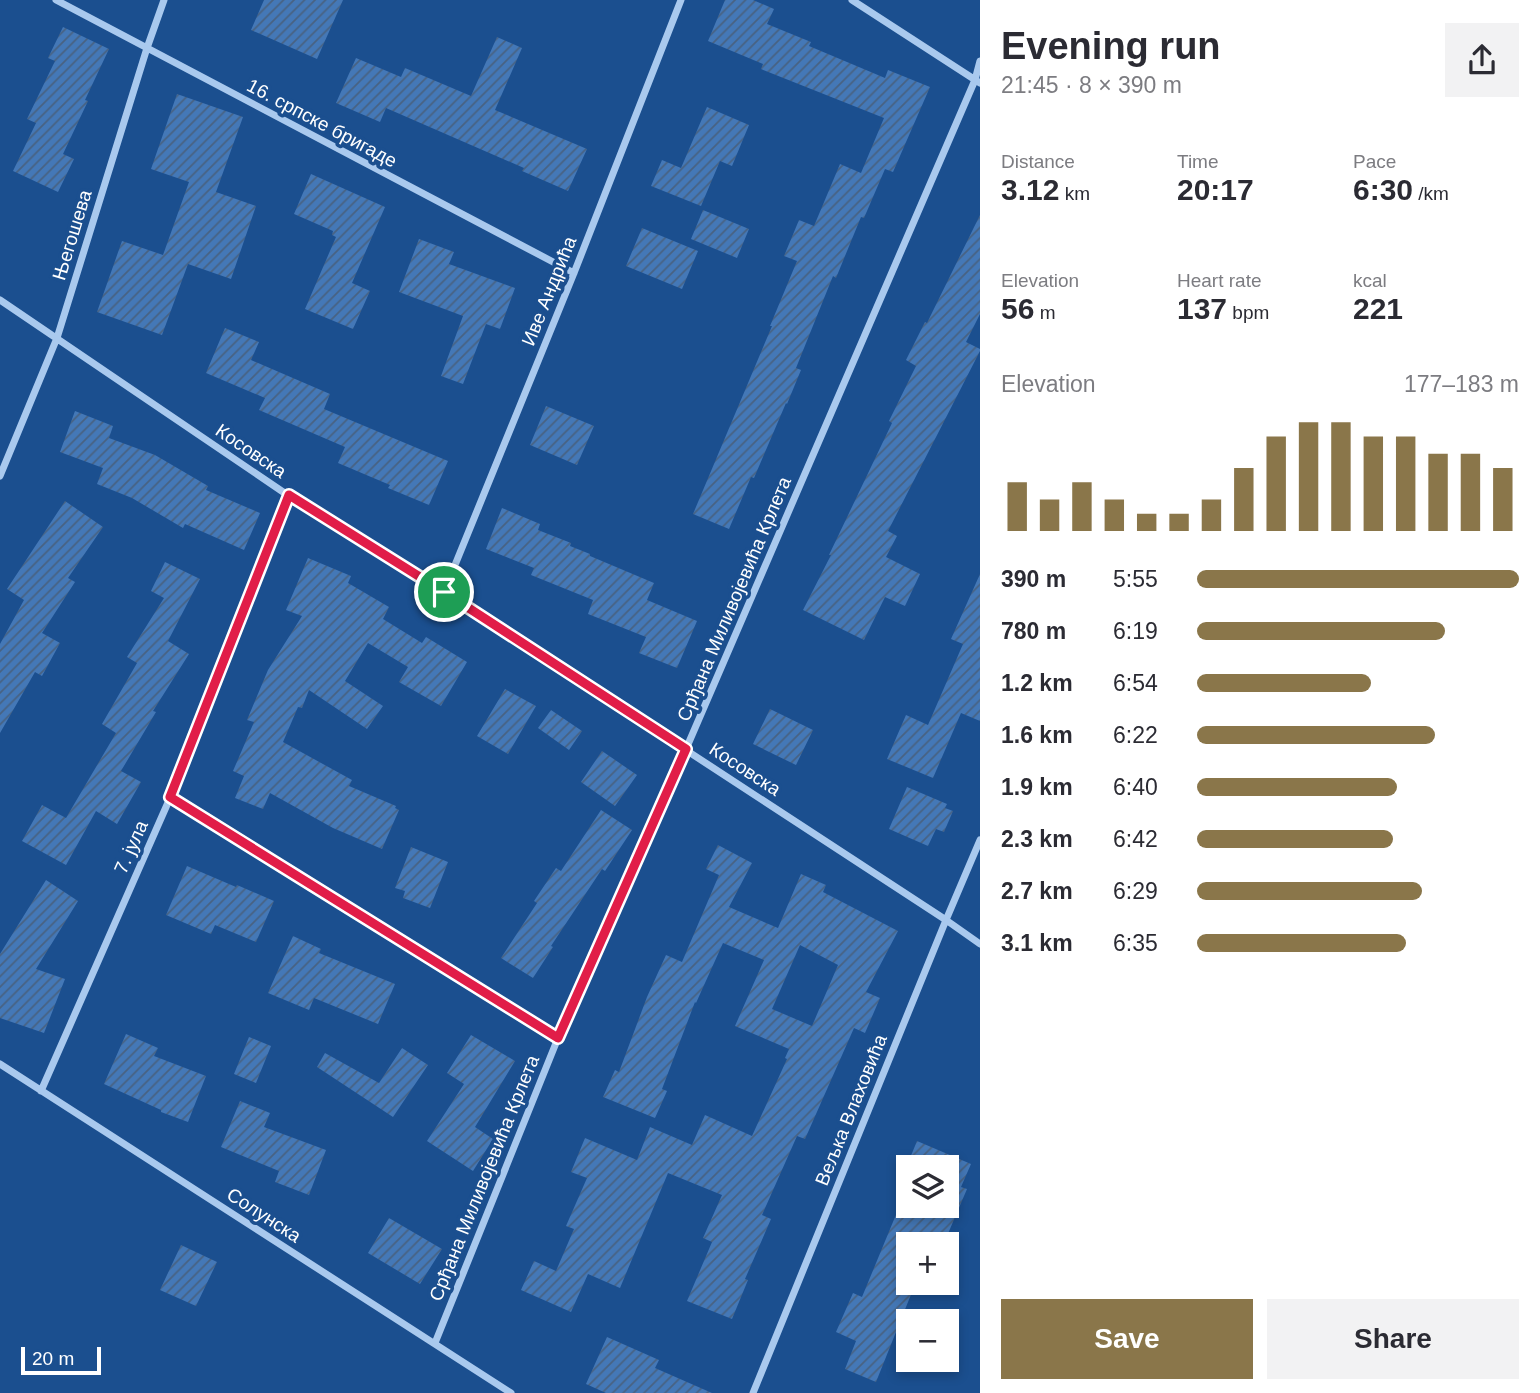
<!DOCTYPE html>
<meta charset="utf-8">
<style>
:root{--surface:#fff;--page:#f2f2f3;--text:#2b2b33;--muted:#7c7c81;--accent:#8a764a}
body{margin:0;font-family:Arial,sans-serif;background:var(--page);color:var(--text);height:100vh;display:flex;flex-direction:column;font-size:26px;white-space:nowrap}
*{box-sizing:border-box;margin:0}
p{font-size:23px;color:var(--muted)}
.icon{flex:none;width:38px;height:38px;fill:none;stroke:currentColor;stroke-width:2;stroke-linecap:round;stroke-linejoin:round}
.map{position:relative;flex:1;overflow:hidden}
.sheet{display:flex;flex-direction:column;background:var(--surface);width:560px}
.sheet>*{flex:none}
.buttons{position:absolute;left:896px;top:1155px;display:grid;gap:14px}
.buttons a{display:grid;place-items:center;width:63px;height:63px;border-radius:0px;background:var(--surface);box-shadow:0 4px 10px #0003;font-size:35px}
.scale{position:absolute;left:21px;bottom:18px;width:80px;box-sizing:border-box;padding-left:7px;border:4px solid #fff;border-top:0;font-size:19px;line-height:24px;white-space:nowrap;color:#fff;-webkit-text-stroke:5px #1b4f8f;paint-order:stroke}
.pin{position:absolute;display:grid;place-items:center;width:60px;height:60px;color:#fff;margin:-30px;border:4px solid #fff;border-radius:50%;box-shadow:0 2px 7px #0007}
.round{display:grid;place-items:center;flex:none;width:74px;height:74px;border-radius:0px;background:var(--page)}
.headline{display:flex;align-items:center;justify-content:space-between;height:119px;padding:0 21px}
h1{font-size:38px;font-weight:700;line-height:52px}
.metrics{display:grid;grid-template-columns:repeat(3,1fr);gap:10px;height:119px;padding:7px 21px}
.metrics div{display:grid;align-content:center}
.metrics b{font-size:30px;font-weight:700}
.metrics small{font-size:19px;font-weight:400}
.metrics p{font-size:19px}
.chart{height:196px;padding:14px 21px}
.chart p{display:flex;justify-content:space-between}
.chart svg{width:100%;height:126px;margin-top:7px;stroke:var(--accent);stroke-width:6}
.button{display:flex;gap:14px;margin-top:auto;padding:14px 21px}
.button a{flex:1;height:80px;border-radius:0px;background:var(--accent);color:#fff;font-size:28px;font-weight:700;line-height:80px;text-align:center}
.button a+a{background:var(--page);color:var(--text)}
ul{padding:0 21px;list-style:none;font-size:23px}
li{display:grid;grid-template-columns:112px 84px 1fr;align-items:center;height:52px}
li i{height:18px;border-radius:9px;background:var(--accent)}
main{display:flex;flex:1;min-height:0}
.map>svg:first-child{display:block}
.building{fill:url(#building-hatch);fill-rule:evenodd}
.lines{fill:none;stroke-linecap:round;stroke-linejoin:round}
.minor{stroke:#a9c9ee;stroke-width:7}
.route-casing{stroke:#fff;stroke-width:14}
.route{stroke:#e11d48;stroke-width:9}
.labels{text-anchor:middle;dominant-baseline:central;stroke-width:7;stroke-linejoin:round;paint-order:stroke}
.street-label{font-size:19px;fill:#fff;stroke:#1b4f8f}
</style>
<main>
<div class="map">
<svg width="980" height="1393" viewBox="0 0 980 1393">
<defs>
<pattern id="building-hatch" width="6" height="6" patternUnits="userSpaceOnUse" patternTransform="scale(1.75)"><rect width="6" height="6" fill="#4478b7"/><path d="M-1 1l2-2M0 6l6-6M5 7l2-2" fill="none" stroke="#486282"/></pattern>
</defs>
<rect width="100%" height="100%" fill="#1b4f8f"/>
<path class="building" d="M264,0h79l-26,59 -66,-29z
M725,0h28l21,9 -7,15 44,18 -2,4 76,32 3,-8 42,17 -37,85 -8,-3 -21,49 -3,-1 -25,61 -3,-2 -37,92 5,2 -14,34 -1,-1 -32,75 -3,-1 -22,52 -36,-15 79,-188h-2l27,-65 -13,-5 15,-36 15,6 26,-62 21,9 23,-55 -123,-49 2,-5 -55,-23z
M63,27l46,22 -24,51 3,1 -25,53 11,5 -16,33 -45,-21 23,-48 -9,-4 28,-58 -7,-3z
M497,37l25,11 -27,62 92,39 -19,42 -46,-20 2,-3 -138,-60 -6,14 -44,-19 20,-45 45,19 4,-9 66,28z
M177,94l66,23 -27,75 40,14 -25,73 -43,-15 -26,71 -65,-23 25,-71 41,14 26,-73 -38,-13z
M707,107l42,18 -17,41 -12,-5 -19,45 -50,-20 11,-26 19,8z
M311,174l74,33 -33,76 18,8 -17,38 -48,-20 31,-72 -4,-2 1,-4 -39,-17z
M703,210l46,19 -12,29 -46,-19z
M980,215v99l-14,28 14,7v2l-92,180 9,5 -11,21 34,17 -15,32 -20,-9 -21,43 -61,-30 28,-55h-2l63,-132 -3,-2 27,-55 -10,-6 19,-38 2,1z
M642,228l56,23 -16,38 -56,-23z
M419,239l35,13 -5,12 66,24 -15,41 -14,-5 -23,60 -22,-8 22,-60 -64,-24z
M225,328l34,14 -8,18 79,34 -6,15 124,52 -19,44 -41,-17 2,-3 -52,-22 7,-16 -86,-37 6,-12 -59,-25z
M546,406l48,20 -17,39 -47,-20z
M75,411l38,15 -4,12 46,17 53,31 -2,4 54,23 -16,37 -59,-26 -2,4 -51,-30 -35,-14 6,-16 -43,-16z
M65,501l38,26 -35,51 7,4 -33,51 18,10 -18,33 -7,-4 -35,61v-89l24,-44 -17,-11z
M502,508l38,16 -2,6 33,13 -1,3 20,8v2l64,27 -7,17 50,21 -20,47 -38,-15 7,-16 -58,-23 5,-14 -62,-25 3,-7 -48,-19z
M308,558l43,18 -3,7 41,24 -6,12 39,24 4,-6 41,25 -26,44 -42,-24 9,-15 -40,-24 -23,38 38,25 -16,23 -58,-39 -7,18 -4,-1 -15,35 69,38 -3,6 47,20 -1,2 4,2 -17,39 -49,-21 -63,-35 -7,16 -28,-11 9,-22 -11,-5 21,-49 -7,-2 21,-50 34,-54 -16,-6z
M165,562l35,17 -32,62 21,13 -36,57 3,1 -35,59 20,11 -24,42 -21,-13 -30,54 -44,-24 20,-36 24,13 50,-85 -14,-9 35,-61 -10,-6 37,-59 -13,-7z
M980,574v147l-19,-8 -28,65 -46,-19 19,-44 22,10 35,-81 -12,-5z
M505,689l31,17 -28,48 -31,-18z
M770,709l43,21 -17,35 -43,-21z
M551,710l31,21 -13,19 -31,-22z
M602,751l35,24 -22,31 -34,-24z
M907,787l40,17 -2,4 8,3 -9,21 -8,-3 -8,17 -39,-17z
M601,810l31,20 -27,41 -3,-2 -51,77 2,1 -20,31 -32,-20 36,-55 -3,-2 22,-33 5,3z
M718,845l34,18 -23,44 49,21 23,-54 25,11 -3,7 75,39 -32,61 14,6 -15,35 -11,-5 -49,111 -8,-3 -35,79 9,4 -26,60 3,1 -16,39 -45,-18 25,-59 -9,-4 19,-43 -54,-22 -48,115 -32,-14 -17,38 -50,-22 13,-29 22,10 18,-42 -8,-3 21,-48 -16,-6 14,-34 52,22 13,-33 42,18 13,-30 47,21 35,-77 -2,-1 4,-9 -54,-23 29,-66 -41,-17 -27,60 -1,-1 -33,87 5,2 -12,27 -52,-21 12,-27 4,2 28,-75 19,-42 16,7 37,-87 -13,-6zM800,945l38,20 -26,61 -40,-17z
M411,847l37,15 -18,46 -27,-10 2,-7 -10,-3z
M187,866l49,21 1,-2 37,16 -18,41 -41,-17 -4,9 -45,-19z
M46,880l32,21 -42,68 29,10 -21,54 -44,-15v-64z
M293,936l28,13 -2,4 76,31 -17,40 -64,-26 -5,12 -41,-17z
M126,1034l32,14 -4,8 52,20 -18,46 -27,-10v-2l-57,-26z
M471,1035l44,26 -40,66 18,12 -20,32 -46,-30 37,-57 -17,-11z
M249,1037l22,9 -15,37 -22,-9z
M402,1048l26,17 -35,52 -76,-50 8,-14 54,30z
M240,1101l30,12 -6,14 62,23 -17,45 -34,-13 4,-11 -58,-24z
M917,1141l54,23 -10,23 6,2 -23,54 5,2 -2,7v-8h-39v39h26l-4,10 -16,-6 -38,95 -31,-13 11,-28 -20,-9 17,-39 9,4 45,-109 -8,-3zM908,1167h39v39h-39z
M389,1218l53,31 -22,35 -52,-31z
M181,1245l36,17 -21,44 -36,-16z
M607,1337l52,23 -4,8 57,25h-106l-20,-9z"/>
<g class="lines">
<path class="minor" d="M56,0l518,273
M852,0l128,83
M0,300l289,196 155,96 502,328 34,24
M0,476l57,-138 90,-290 17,-48
M444,592l130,-319 107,-273
M170,798l388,240
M0,1064l511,329
M41,1091l129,-293 119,-302
M435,1343l123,-305 128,-289 289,-669 5,-19
M753,1393l193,-473 34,-80"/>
</g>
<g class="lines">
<defs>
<path id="route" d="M289,495l155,97 242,157 -128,289 -388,-241z"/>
</defs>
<use href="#route" class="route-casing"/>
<use href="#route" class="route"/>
</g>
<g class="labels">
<g class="street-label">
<text transform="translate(322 123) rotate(28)">16. српске бригаде</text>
<text transform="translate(72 235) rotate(-73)">Његошева</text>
<text transform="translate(549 291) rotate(-68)">Иве Андрића</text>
<text transform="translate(251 451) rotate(34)">Косовска</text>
<text transform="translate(734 599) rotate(-67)">Срђана Миливојевића Крлета</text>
<text transform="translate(745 769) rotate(33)">Косовска</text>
<text transform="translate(131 847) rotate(-66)">7. јула</text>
<text transform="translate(851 1110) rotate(-68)">Вељка Влаховића</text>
<text transform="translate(484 1178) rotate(-68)">Срђана Миливојевића Крлета</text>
<text transform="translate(264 1215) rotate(33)">Солунска</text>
</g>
</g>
</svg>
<div class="buttons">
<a><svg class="icon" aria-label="layers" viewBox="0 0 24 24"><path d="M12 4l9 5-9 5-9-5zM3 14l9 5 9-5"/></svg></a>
<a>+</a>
<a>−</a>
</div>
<div class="scale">20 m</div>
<div class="pin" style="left:444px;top:592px;background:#1e9e55"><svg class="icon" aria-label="arrive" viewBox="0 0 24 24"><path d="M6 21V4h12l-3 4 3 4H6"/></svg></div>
</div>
<section class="sheet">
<div class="headline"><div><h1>Evening run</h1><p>21:45 · 8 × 390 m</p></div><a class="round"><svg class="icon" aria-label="share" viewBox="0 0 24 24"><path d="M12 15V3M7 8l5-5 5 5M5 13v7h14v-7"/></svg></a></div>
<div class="metrics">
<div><p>Distance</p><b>3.12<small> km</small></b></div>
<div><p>Time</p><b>20:17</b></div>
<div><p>Pace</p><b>6:30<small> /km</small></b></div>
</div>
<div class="metrics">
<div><p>Elevation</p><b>56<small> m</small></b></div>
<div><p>Heart rate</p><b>137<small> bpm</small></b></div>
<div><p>kcal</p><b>221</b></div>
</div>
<div class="chart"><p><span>Elevation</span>177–183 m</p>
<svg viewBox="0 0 160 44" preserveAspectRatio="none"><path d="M5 44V27M15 44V33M25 44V27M35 44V33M45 44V38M55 44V38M65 44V33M75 44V22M85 44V11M95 44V6M105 44V6M115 44V11M125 44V11M135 44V17M145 44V17M155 44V22"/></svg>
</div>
<ul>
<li><b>390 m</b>5:55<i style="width:100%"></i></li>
<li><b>780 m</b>6:19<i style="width:77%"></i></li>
<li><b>1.2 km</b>6:54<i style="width:54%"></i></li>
<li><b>1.6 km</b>6:22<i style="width:74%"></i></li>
<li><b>1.9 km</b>6:40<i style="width:62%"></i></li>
<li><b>2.3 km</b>6:42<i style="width:61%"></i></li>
<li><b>2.7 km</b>6:29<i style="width:70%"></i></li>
<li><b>3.1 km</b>6:35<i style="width:65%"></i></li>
</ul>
<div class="button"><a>Save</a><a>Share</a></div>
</section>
</main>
